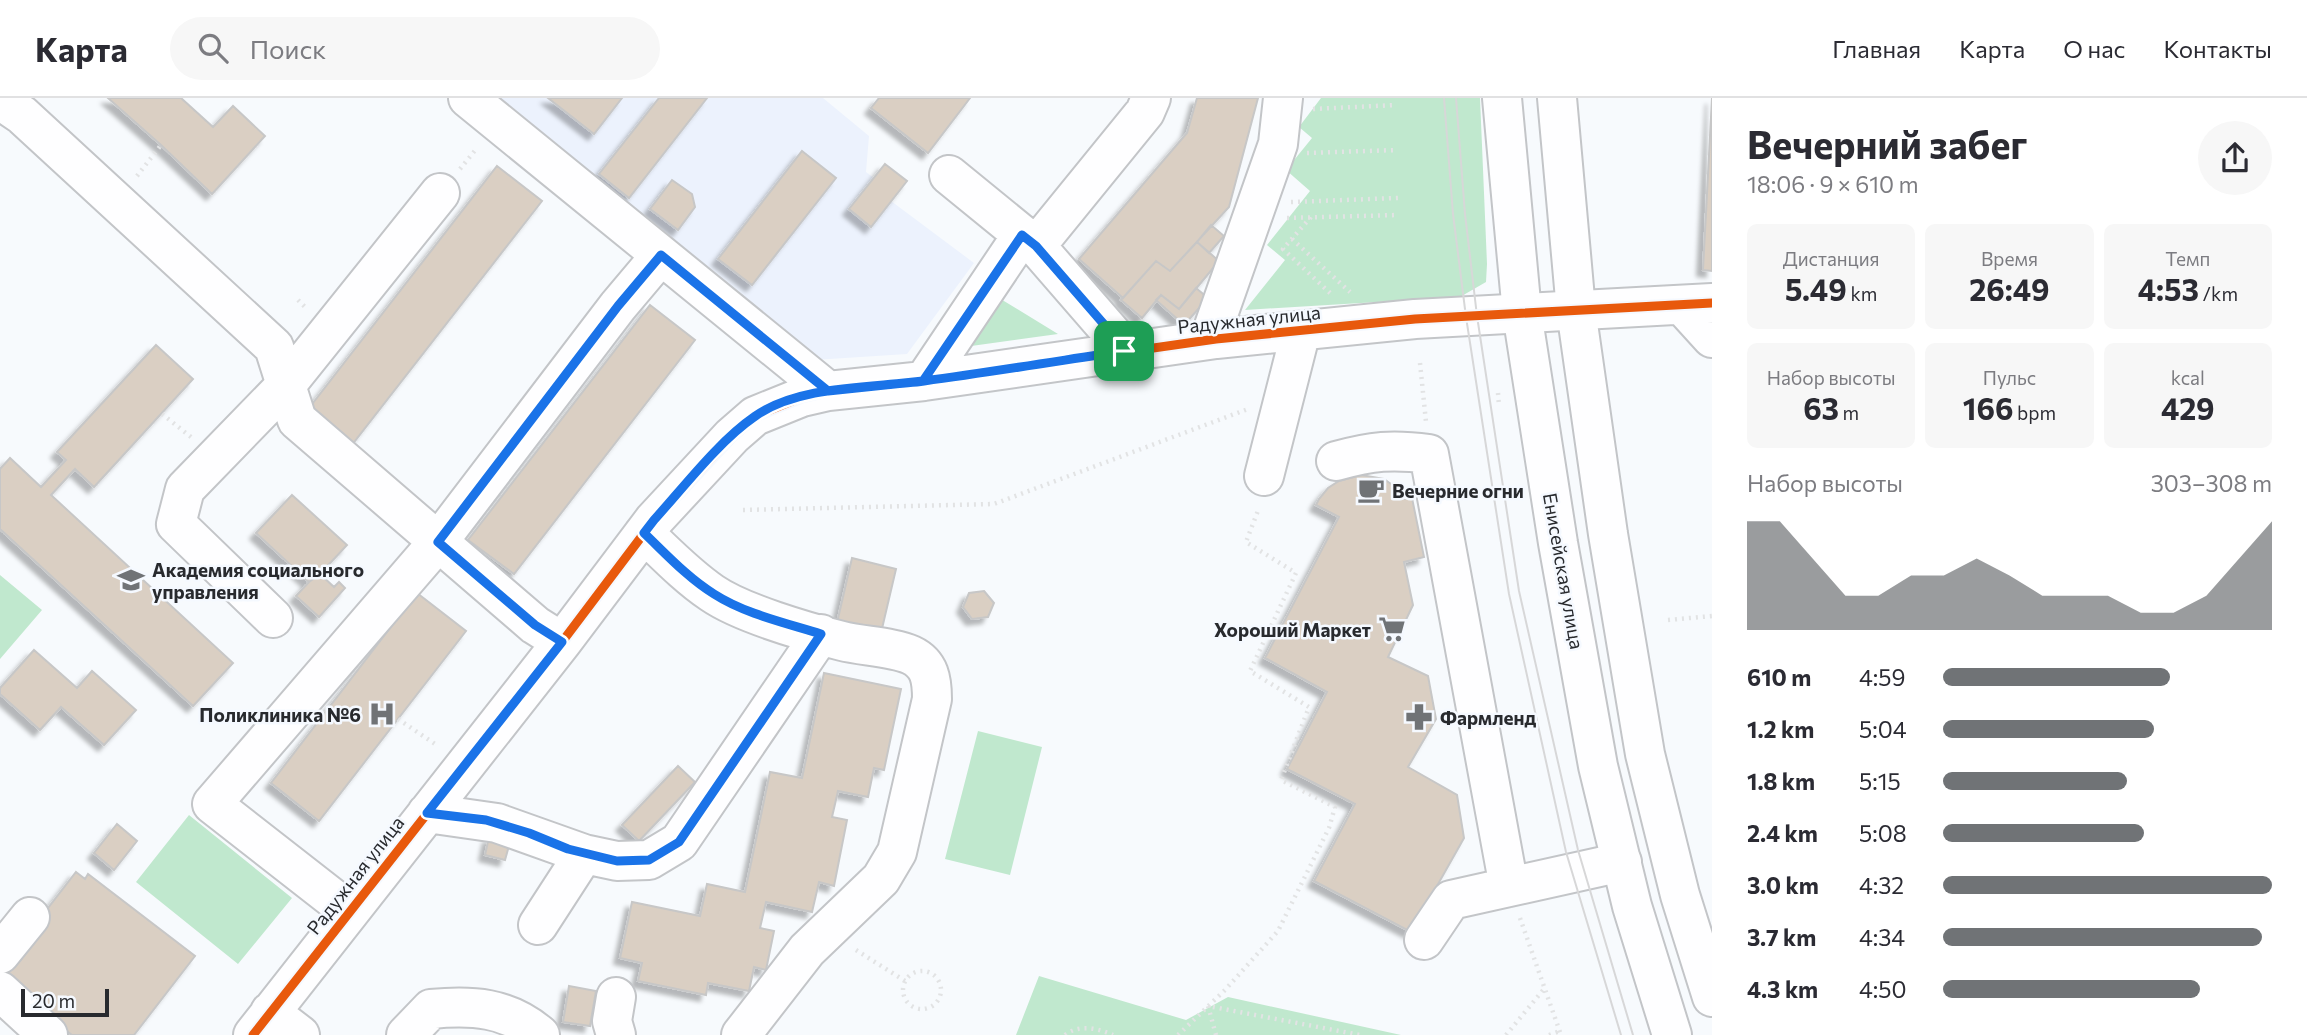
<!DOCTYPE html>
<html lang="ru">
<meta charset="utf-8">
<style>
:root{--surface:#fff;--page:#f7f7f7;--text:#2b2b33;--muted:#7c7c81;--line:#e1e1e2;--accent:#707376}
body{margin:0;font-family:Commissioner,sans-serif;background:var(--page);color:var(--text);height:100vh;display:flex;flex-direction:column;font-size:26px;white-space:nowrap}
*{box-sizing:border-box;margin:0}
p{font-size:23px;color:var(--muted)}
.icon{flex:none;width:38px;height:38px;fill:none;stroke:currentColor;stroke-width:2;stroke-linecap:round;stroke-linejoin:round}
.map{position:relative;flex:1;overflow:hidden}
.details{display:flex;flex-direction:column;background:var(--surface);width:595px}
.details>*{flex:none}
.scale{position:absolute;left:21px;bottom:18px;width:88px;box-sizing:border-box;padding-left:7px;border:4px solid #282a2e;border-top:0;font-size:19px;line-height:24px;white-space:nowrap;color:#282a2e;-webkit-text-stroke:5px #f5f9ff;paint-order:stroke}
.pin{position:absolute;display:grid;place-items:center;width:60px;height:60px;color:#fff;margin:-30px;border-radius:14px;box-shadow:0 4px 10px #0006}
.round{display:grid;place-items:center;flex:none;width:74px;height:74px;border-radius:37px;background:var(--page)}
.summary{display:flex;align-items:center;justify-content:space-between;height:119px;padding:0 35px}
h1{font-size:38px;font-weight:700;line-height:52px}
.figures{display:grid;grid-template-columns:repeat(3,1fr);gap:10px;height:119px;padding:7px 35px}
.figures div{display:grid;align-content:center;border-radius:10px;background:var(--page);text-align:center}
.figures b{font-size:30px;font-weight:700}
.figures small{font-size:19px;font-weight:400}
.figures p{font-size:19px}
.chart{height:196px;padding:14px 35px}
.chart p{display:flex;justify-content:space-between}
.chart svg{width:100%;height:126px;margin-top:7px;fill:var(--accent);opacity:.7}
ul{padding:0 35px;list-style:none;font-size:23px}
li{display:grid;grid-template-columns:112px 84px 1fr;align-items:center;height:52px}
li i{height:18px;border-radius:9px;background:var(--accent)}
header{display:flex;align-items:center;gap:42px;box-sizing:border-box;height:98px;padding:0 35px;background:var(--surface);border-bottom:2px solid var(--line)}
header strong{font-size:33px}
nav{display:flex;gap:38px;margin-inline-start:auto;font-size:24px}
.search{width:490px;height:63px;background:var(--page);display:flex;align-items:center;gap:18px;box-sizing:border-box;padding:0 24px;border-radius:38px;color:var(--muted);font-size:26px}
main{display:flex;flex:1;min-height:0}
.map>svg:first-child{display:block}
.built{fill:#ecf2fd}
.green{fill:#c0e8ce}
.building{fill:#dacfc3;stroke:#c7c7c7;stroke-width:2;filter:url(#shadow)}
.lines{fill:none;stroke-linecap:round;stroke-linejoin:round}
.minor-casing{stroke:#c3c5c8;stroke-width:42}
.major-casing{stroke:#c3c5c8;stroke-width:42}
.path{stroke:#e2e3e4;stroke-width:4.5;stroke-dasharray:2 5;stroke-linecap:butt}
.minor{stroke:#fefeff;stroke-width:38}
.major{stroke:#fefeff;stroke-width:38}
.tram{stroke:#d7d7d8;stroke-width:2}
.cycleway-casing{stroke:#f5f9ff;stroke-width:13}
.cycleway{stroke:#e8590c;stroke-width:9}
.route-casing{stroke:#fff;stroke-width:14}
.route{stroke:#1a73e8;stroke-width:9}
.labels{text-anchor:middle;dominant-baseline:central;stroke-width:5;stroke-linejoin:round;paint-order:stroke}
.street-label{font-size:19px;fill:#282a2e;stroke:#f5f9ff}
.poi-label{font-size:19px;font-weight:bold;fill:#282a2e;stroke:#f5f9ff;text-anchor:start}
</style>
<header>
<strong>Карта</strong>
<div class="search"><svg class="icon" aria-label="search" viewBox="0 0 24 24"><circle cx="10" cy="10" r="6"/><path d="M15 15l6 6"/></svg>Поиск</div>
<nav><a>Главная</a><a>Карта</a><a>О нас</a><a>Контакты</a></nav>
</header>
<main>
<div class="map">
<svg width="1712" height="937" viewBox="0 0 1712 937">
<defs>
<filter id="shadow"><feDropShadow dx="-6" dy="6" stdDeviation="2" flood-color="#0004"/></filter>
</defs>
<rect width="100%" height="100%" fill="#f7fafd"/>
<path class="built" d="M500,0h323l46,38 -3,36 8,6 11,-14 22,17 -16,20 83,62 -67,91 -93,6z"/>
<path class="green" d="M1321,0h159l7,166 -1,18 -26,15 -215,13 40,-50 -18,-15 43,-54 -24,-21 26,-32 -13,-11z
M999,200l59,36 -94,13z
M0,477l42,35 -42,49z
M978,633l64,16 -32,128 -65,-16z
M189,717l103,83 -54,66 -102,-82z
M1039,878l147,44 42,-23 173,38h-385z"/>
<path class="building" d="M108,0h73l32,29 20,-21 32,30 -53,58 -51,-49z
M548,0h74l-28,36z
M659,0h48l-78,100 -30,-24z
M879,0h91l-42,55 -57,-45z
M1197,0h61l-29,109 -59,64 -14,-10 -33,37 -44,-39 108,-126z
M1712,0v173l-9,-1z
M802,53l34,27 -84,107 -34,-26z
M885,66l22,17 -36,46 -22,-18z
M497,68l45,35 -191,245 -45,-34z
M672,82l20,14 3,13 -17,23 -28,-21z
M1211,127l13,11 -15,17 -12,-11z
M1197,144l22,19 -40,48 -18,-14 -19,23 -21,-18 35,-39 14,10z
M1196,190l12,10 -24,27 -28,-25 5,-5 18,14z
M650,207l45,35 -181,234 -46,-34z
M156,247l37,34 -99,108 -19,-18 -24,26 182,168 -40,43 -193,-177v-60l10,-11 31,29 25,-27 -9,-8z
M1361,377l23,4 22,16 -4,4 10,-1 12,59 -20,5 9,43 -25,52 40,19 8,43 -28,48 49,28 7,43 -53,94 -97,-51 41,-77 -68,-35 40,-77 -62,-34 74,-141 -23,-12 3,-6 9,-11 11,-7z
M292,397l55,50 -27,29 -11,8 -53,-49z
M852,460l44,11 -16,68 -44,-10z
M320,476l14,13 5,-5 6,6 -26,29 -23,-21 13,-14z
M984,493l10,12 -6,14 -16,2 -9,-12 6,-14z
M417,495l49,38 -147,190 -48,-38z
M34,552l43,38 15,-17 44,39 -32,35 -43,-38 -21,23 -40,-36v-6z
M824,575l77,16 -17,81 -10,-2 -6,29 -30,-6 -6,26 15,3 -13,66 -15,-4 -7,30 -46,-10 -6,26 14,3 -8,39 -12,-3 -5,24 -41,-8 -2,12 -68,-14 4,-18 -22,-5 12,-56 68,14 7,-32 38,8 25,-120 32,6z
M678,668l17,16 -56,59 -17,-16z
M117,726l20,17 -23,29 -20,-17z
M489,739l21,5 -5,18 -20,-5z
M76,774l9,7 3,-5 107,82 -61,79h-62l-72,-56v-9z
M569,888l27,5 -6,35 -27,-4z"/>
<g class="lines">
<defs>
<path id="minor" d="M468,0l360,293
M0,2l22,15 252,232 23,73 238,205 27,17
M949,77l87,71 79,91 9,14
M1036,148l109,-134 6,-14
M1682,207l30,33
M1216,241l-2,-13 64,-182 5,-46
M924,283l98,-146
M1336,363c36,-10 56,-12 93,-7l80,433
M1264,378l37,-145
M644,435c22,21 43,43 68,60 29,20 95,39 130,48 20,5 52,6 69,14 19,9 21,25 21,44l-35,153 -16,27 -74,71 -66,85
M273,520l-97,-94 9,-35 101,-104 154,-192
M427,715l70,10 87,31 -46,71
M584,756l33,7 32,-1 30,-18 142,-208
M349,813l-137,-107 226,-262 180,-236 43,-51
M1424,842l27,-40 171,-38
M0,856l30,-37
M0,893l48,44
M270,914l30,23
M253,937l309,-393 92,-122 78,-84 23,-20 47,-19 26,-6 96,-10 292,-42 199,-20 297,-16
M406,937l25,-26c41,-4 76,-2 109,26
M616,937l-4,-14 4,-24"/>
<path id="major" d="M1502,0l20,215 36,230 40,223 34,140 40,129
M1557,0l19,212 32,224 37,220 35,141 32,102"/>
</defs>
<use href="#minor" class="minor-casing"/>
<use href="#major" class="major-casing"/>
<path class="path" d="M1313,11l83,-4
M1307,55l90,-3
M460,71l17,-21
M137,78l24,-31
M1291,104l107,-4
M1311,119l-28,32 47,44
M1287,120l111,-3
M1292,141l58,53
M298,202l9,9
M1420,265l6,59
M1498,295l1,13
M162,316l29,23
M743,412l251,-6 254,-95
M1668,522l44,-4
M398,621l40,27
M1520,820l41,117
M856,852l49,31
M903 892a19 19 0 1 1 38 0a19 19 0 1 1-38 0Z
M1065,937c14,-11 32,-7 48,0
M1178,937l47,-45 53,-59 51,-103 6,-21 -54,-27 28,-73 -59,-36 46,-98 -50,-31 13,-34
M1216,937l-8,-29 152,29
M1506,937l38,-46
M1549,937l11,-4"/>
<use href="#minor" class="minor"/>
<use href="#major" class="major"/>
<path class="tram" d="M1444,0l9,116 13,103 43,277 57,258 55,183
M1456,0l9,116 12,102 42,275 59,259 55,185"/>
<defs>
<path id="cycleway" d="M253,937l309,-393 92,-122 78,-84 23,-20 47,-19 26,-6 96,-10 292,-42 199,-20 297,-16"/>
</defs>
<use href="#cycleway" class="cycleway-casing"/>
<use href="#cycleway" class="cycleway"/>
</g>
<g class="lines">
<defs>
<path id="route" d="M1124,253c-66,10 -133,21 -200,30 -52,7 -126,4 -170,36 -35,24 -71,71 -100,103l-10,13c22,21 44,45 70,61 31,20 72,29 107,40l-142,208 -30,18 -32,1 -49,-12 -39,-16 -43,-13 -59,-7 135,-171 -27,-17 -97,-83 180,-236 43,-51 167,136 95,-10 99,-146 14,11 79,91 9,14"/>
</defs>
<use href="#route" class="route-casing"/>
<use href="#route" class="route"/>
</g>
<defs>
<symbol id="cafe-bare" viewBox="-9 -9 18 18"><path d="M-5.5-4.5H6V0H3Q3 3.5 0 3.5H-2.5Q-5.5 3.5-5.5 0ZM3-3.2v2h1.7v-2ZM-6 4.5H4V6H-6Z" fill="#707376" stroke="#f5f9ff" stroke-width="2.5" paint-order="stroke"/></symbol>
<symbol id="university-bare" viewBox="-9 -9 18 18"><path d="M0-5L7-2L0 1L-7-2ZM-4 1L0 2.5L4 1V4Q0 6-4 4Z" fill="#707376" stroke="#f5f9ff" stroke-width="2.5" paint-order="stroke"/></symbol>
<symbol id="supermarket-bare" viewBox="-9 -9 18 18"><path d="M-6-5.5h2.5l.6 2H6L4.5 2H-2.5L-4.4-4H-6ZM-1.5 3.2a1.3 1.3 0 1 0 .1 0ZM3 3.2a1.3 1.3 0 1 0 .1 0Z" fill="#707376" stroke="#f5f9ff" stroke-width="2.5" paint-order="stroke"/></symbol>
<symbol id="hospital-bare" viewBox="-9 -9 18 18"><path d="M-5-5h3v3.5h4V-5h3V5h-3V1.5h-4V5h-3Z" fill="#707376" stroke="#f5f9ff" stroke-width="2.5" paint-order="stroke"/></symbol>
<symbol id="pharmacy-bare" viewBox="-9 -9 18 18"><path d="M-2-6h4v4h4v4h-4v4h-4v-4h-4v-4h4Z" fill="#707376" stroke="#f5f9ff" stroke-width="2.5" paint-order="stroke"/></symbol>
</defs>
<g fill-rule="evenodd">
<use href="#cafe-bare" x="1352" y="373" width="38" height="38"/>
<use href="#university-bare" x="112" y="463" width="38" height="38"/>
<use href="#supermarket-bare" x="1373" y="512" width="38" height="38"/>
<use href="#hospital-bare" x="363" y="597" width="38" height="38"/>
<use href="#pharmacy-bare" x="1400" y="600" width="38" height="38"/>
</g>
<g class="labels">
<g class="street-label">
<text transform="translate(1249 221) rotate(-6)">Радужная улица</text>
<text transform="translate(1564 473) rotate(80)">Енисейская улица</text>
<text transform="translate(355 777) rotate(-52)">Радужная улица</text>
</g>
<g class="poi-label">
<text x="1392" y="392">Вечерние огни</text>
<text x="152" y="471">Академия социального<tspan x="152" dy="22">управления</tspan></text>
<text x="1371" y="531" text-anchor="end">Хороший Маркет</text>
<text x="361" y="616" text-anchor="end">Поликлиника №6</text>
<text x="1440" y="619">Фармленд</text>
</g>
</g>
</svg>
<div class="scale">20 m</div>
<div class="pin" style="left:1124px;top:253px;background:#1e9e55"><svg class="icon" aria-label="arrive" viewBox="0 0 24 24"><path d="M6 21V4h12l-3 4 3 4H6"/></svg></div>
</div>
<section class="details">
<div class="summary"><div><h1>Вечерний забег</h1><p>18:06 · 9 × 610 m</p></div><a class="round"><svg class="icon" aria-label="share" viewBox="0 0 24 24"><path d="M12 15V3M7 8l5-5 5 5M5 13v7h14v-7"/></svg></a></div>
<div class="figures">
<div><p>Дистанция</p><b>5.49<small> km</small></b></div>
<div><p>Время</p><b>26:49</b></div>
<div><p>Темп</p><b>4:53<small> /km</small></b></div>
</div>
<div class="figures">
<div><p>Набор высоты</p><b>63<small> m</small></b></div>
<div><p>Пульс</p><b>166<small> bpm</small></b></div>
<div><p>kcal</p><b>429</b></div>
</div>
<div class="chart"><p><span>Набор высоты</span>303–308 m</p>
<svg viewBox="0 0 160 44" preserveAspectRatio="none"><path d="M0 44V6L10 6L20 19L30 32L40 32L50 25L60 25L70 19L80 25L90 32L100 32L110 32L120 38L130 38L140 32L150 19L160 6V44z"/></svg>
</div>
<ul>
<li><b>610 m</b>4:59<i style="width:69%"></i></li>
<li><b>1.2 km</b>5:04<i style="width:64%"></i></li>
<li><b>1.8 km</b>5:15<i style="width:56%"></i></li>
<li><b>2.4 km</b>5:08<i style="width:61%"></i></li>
<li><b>3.0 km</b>4:32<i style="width:100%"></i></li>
<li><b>3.7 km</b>4:34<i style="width:97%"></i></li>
<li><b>4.3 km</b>4:50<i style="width:78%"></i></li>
</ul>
</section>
</main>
